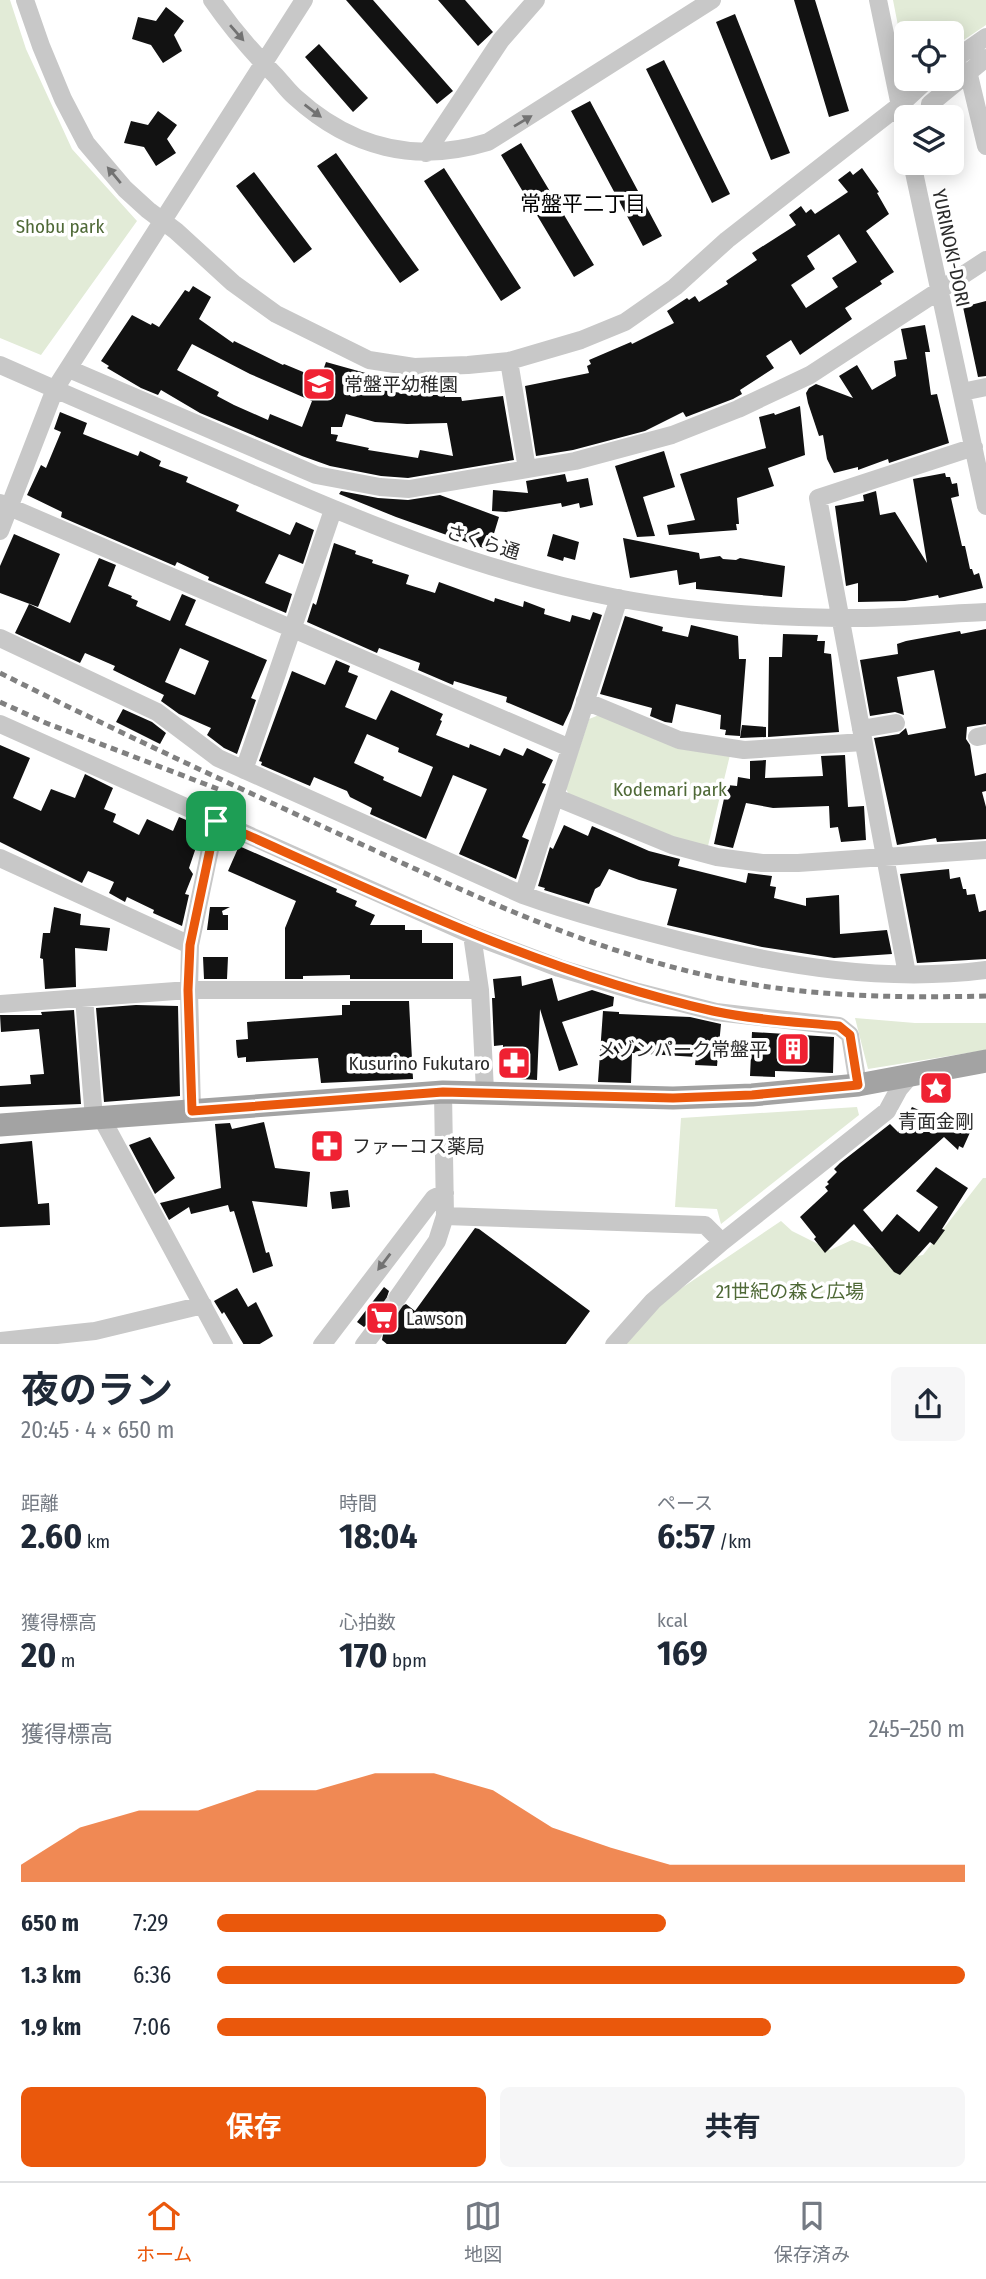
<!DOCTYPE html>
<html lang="ja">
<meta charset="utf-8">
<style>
:root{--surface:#fff;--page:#f6f6f7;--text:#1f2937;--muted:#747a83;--line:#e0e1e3;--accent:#ea580c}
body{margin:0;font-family:"Fira Sans Condensed","Noto Sans JP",sans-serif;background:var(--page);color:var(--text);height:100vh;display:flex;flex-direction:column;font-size:26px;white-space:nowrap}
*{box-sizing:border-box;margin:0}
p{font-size:23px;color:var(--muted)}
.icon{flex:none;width:38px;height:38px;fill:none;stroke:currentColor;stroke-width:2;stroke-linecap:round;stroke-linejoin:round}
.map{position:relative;height:1344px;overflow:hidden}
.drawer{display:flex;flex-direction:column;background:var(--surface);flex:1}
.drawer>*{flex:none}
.fabs{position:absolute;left:894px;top:21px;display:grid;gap:14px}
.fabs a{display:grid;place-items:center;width:70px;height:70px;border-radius:10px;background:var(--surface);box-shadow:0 4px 18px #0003;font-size:35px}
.pin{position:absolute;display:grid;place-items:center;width:60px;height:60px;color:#fff;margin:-30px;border-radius:14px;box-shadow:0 4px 10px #0006}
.round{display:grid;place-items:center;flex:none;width:74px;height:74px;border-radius:10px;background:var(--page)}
.summary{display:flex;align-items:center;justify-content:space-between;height:119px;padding:0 21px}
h1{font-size:38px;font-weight:700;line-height:52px}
.stats{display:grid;grid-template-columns:repeat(3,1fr);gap:10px;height:119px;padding:7px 21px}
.stats div{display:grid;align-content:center}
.stats b{font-size:35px;font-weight:700}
.stats small{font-size:19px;font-weight:400}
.stats p{font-size:19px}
.chart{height:196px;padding:14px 21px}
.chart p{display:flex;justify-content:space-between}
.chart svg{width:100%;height:126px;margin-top:7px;fill:var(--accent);opacity:.7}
.primary-button{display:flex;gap:14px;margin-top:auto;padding:14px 21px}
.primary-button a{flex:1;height:80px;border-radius:10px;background:var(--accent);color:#fff;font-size:28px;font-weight:700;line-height:80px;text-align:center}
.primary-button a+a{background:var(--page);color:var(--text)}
ul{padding:0 21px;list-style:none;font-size:23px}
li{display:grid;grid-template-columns:112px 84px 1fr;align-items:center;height:52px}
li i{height:18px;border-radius:9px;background:var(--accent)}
.dock{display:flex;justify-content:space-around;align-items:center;height:98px;border-top:2px solid var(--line);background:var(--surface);font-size:19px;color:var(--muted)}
.dock a{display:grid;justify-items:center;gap:4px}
.dock .current{color:var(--accent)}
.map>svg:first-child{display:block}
.green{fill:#e2ebd7}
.building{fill:#121212;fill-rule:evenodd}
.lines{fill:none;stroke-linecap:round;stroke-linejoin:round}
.minor-tunnel{stroke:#d5d5d5;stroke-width:18;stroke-dasharray:18 9;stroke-linecap:butt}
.minor{stroke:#c8c8c8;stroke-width:18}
.major{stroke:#a3a3a3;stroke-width:23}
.rail{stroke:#808080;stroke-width:5;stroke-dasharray:7 5;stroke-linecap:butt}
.oneway{fill:#727272}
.route-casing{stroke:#fff;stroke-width:14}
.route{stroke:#ea580c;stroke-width:9}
.labels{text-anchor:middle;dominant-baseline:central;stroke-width:7;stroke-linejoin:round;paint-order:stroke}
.park-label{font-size:19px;fill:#4f6937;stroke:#fff}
.street-label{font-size:19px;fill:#2b2b2b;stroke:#fff}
.poi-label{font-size:19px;fill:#2b2b2b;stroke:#fff;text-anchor:start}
.neighbourhood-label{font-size:21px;fill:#000;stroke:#fff}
</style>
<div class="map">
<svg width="986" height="1345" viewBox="0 0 986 1345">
<rect width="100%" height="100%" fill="#fff"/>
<path class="green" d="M0,0h10l16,49 46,100 65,72 -96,134 -41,-17z
M893,0h93v25l-34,23v-15h-46v34z
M599,715l131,40 -22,91 -23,-5 -115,-45 -4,-7 23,-70z
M855,1018l60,5h71v27l-118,19z
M857,1107l2,8 -138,109 -4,-15 -42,-2 6,-89z
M983,1178h3v166l-361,1 33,-41 123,-83 11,10 38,19 22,-10 48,19 23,-4z"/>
<path class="building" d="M346,0h27l80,91 -16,13z
M438,0h27l28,32 -15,14z
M794,0h21l34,111 -20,6z
M166,7l18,14 -10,14 8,16 -19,12 -12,-18 -19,-6 6,-22 18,4z
M735,14l55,139 -19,7 -55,-138z
M319,44l49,54 -15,14 -48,-55z
M664,60l66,134 -18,9 -66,-134z
M590,101l72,135 -19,10 -72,-135z
M158,111l19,14 -10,14 9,14 -20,13 -12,-19 -20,-4 7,-22 17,4z
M521,143l73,122 -20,12 -73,-122z
M336,153l83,117 -19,13 -83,-117z
M444,168l77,120 -20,13 -77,-120z
M862,168l17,24 -2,1 12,21 -23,17 28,41 -14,9 2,3 -37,24 7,11 -52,36 -9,-15 -25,16 8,12 -34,22 2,4 -9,5 -47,18 -3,-5 -38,19 -72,19 -37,6 -11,-70 64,-13 -2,-7 4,-2 -2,-4 42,-18 1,2 42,-21 -7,-12 20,-13 2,2 6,-4 4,6 29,-18 -2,-3 31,-21 -5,-7 44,-28 -7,-10 12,-9 5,7 5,-4 4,5 33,-22 -10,-12 12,-9 3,4zM839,234l18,28 -25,16 6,9 -32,21 -15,-23 24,-16 -8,-13z
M254,172l58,77 -18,14 -58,-77z
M193,286l18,11 -12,22 34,24 1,-2 49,24 1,-1 36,15 6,-17 43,12 -4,14 52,7v-3l28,-1v6h16l1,4 41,-5 11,64 -106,18 -27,-2 -51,-10 -28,-10 -102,-43 -39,-23 -3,5 -17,-7 -34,-20 2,-2 -8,-5 31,-46 19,10 1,-2 7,4 26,-37 4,2zM192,344l58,30 62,27 -10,26 -32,-13 -2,6 -34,-15 -17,-9 2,-4 -42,-22zM346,414l29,8 32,2 40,-1 6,33 -33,-6 -2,8 -50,-8 1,-2 -33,-7 2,-6 -7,-1v-7h11z
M986,301v75l-8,1 -15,-70z
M925,325l5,27h-5l6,43 6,-1 12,49 -60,20 -1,-4 -30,11v-3l-24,6 -7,-14 -4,-24 -4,1 -11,-33 -2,-10 3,-5 7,-4 37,14 -14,-22 18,-11 15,25 24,-14 -2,-15 13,-2 -6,-30z
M800,406l5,49 -37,13 6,18 -37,12 2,26h-3l1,6 -68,5 -2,-10 28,-5 -15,-46 86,-26 -7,-31 15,-4 1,2z
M60,412l27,11 -4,11 55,22 2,-5 21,10 -2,5 29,11 -2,5 53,23 -3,6 54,24 6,-13 18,8 -11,34 -24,-10 -14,29 27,11 -6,19 -78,-33 1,-3 -32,-15 -2,4 -114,-49 1,-5 -35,-17 14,-30 5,3 15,-36 -7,-3z
M664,451l11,36 -32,10 12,39 -18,1 -22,-71z
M945,473l1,4h4l2,7 5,-1 2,13 -8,2 11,48h3l5,23h2l2,6 5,-2 4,15 -44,10 -1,-3 -33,6 -47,1v-19l-12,3 -11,-80 29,-5 -1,-6 13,-4 4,24 15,-3 32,51 -14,-84z
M565,474l2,8 21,-4 5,27 -13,3 -1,-5 -17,4 -1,-4 -55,9 -14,-1 1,-21 35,3 -2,-12z
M341,491l37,7 30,2 32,-5 59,22 -10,33 -93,-33 -57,-23z
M14,534l46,20 -22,53 -38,-14v-27z
M553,534l26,8 -4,18 -11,-3 -1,4 -16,-5z
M623,538l76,15 1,6 20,-3 3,3 13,1 4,-2 45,8 -3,31 -86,-8v-7l-17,3 -2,-15 -47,8z
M334,543l22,8 -1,3 18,6 -1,3 37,12 -3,9 29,9 4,-11 55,20 1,-4 28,9 1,-6 21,8 -1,5 26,8 2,-7 18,5 3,-8 9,3 -31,94 -8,17 -57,-24 1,-5 -53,-16 -1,4 -35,-15 2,-7 -41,-15 -2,5 -70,-31 6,-19 3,2z
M99,558l17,7 -8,21 24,10 -1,2 7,3 -2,5 34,15 12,-27 14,6 -11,25 82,35 -16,38 5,2 -19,54 -13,-6 -17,-13 4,-7 -32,-14 -18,-13 3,-6 -51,-25 2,-4 -30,-13 -5,10 -2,-1 -63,-29 14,-29 41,19zM180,648l29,13 -14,34 -30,-13z
M625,616l38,11 -1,4 26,6 3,-12 47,11 1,23h7l-6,77 -15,-1 1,-5 -6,-1 1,-14 -45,-11 -4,19 -7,-1 -15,-6 2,-8 -52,-14z
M986,629v95l-19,3 -1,12 4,6 5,31 11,-3v18l-4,1 4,15v32l-49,3 -1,-4 -39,7 -23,-107 25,-4 7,-6 2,7 38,-7 -12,-58 -37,7 7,38 -9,-3 -25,4 -10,-56 38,-6 -1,-10 9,-3 54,-10 1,3z
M783,634l35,1 -1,6h8l-1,12 7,1 8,78 -71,5 1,-80h13z
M336,660l14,6 -2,6 10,4 -13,31 31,13 15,-30 52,24 -3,6 2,1 -6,14 33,13 1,-4 30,12 4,-8 19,8 4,-8 26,12 -11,23 4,1 -24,53 7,3 -13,39 -57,-25 28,-65 -34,-14 -27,64 -56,-25 2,-6 -22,-11 -3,-6 -33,-14 -4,9 -49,-21 1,-3 -3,-1 33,-90 33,14zM367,734l32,14 -1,4 35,15 -12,30 -38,-17 1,-3 -30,-14z
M123,709l29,13 14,11 -6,11 -44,-22z
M742,725l24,2v10l-26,1z
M0,745l30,13 -17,40 28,13 10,-22 24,9 10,-24 28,14 -9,21 12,5 -3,8 26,13 8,-16 26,12 6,-14 24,10 -14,41 4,6 -8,20 4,1 -7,31 -29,-13 1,-3 -27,-13 -2,5 -16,-9 5,-11 -26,-11 -6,12 -82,-41z
M845,755l3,52 16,-1 2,34 -25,2 -3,-15 -8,1 -1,-22 -56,2 -27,-5 -13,45 -19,-4 13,-59 10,1 1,-9 12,2v-18l16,-1 -1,18 58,-2 -2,-20z
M564,825l24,11 4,-10 57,25 31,8 -2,7 68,17 2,-10 24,3 -2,10 6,1 -2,11 32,8v-8l33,-3 1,39 47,-4 5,24 -58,4 -72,-11 -95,-22 10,-36 -38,-9 -30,-11 -9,17 -5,3 -6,15 -45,-14 1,-2 -7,-2 12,-39 3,2z
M239,846l98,43 -1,3 21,9 -2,5 20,9 -5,10h35v5h17v13h31v36h-103v-4l-47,1v3h-18v-51l11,-27 -68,-30z
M949,869l1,10 10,-2 3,12h3l1,6 8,-1 4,18 7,-2v49l-69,4 -17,-89z
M54,907l27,7 -1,11 30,3 -3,23 -32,-3 1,39 -31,2 -2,-30 -3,-1 3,-25h7z
M210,907h20l-8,4 1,4h5v15h-21z
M203,957h25l-1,22h-23z
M521,976l1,10 30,-8 6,23 34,-11 22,7 -1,9 -51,16 16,43 -19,6 -19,-62 -3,71 -35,-2 1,-33 -9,1 -2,-48h3l-2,-19z
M350,1001h59l4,78 -92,4 -3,-25 -72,4v-5l-8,1 -1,-3 -1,-15 12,-1 -1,-17 95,-7v-10h8z
M136,1005l42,1 2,90 -76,6 -8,-94z
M74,1010l7,94 -81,3v-21l31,-2 -1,-9 14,-1 -5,-45 -38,3 -1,-17h42l-1,-3z
M603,1011l16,1v2l71,3 31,7 -4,42 -22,-1 1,-8 -64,-4 -1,30 -33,-1z
M752,1032l82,5 -1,36 -58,-2v6l-25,-1z
M912,1107l25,11 1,-4 34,14 -9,20 -4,-2 -1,4 -14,-13 -81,73 19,22 15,-18 22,18 19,-25 -22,-16 20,-24 32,21 -26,41 3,1 -11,15 -4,-3 -30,33 -6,-3 -40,-48 -29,29 -11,-14 2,-2 -16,-20 28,-26 -3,-4 4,-3 -2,-2 10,-10 -3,-3 6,-6 50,-39 8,8z
M264,1122l11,46 35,4 -3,35 -55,-6 14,52 3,-1 4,14 -20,7 -19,-62 -4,1 -2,-7 -37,9 -2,-7 -20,13 -9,-17 61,-15 -6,-64 15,-1 2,6z
M150,1137l25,41 -20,16 -26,-49z
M32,1141l6,63 11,-1 1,22 -50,2v-83z
M348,1190l2,17 -18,2 -2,-17z
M475,1228l4,1 111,82 -25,34h-177l-6,-5 2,-11 -5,-5 -10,-2 -5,5 -7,-5 27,-35 5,4 -2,6 4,9 7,2 8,-4 9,7z
M237,1288l11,19 8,-5 17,34 -15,9h-14l-20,-33 -2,2 -8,-13z"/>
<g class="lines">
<path class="minor-tunnel" d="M373,1333l25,-36"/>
<path class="minor" d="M25,0l16,46 22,53 23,44 39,46 23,21 28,21 57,52 43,31 93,46 45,7 54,-2 41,-4 72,-21 44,-18 50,-35 52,-47 173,-135 28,-26
M212,0c18,26 39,51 62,74 7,7 13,16 21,23 56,51 121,67 193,45l224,-142
M878,0l28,135
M952,61l34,-24
M968,71l18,75
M929,117l1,-13 56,-46
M426,153l75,-113 35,-40
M912,163l74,343
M509,361l18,108
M0,365c79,35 158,69 238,103 125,55 244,104 379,130 72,14 148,19 221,20 49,1 99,-4 148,-6
M69,369l247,106 64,12 29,2 166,-28 97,-26 66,-26 72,-34 176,-115
M962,392l24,-5
M0,503l570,245
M0,531l55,-142 249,-389
M0,638l157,74 61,46 305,137c53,19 108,33 163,47 98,24 199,41 300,28
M585,701l94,39 65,10 119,-8
M0,724l472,211 87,33 79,24 78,20 123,14 11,9 8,50
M861,729l35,-6
M977,737l9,-2
M244,770l89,-260
M555,797l117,48 45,12 45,6h36l188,-13
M0,858l190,87
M523,895l96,-297
M472,935l8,55 5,101
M907,974l-89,-476 156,-51
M84,998l10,120
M0,1004l189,-14h291
M192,1111l-3,-121 1,-45 26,-124
M101,1117l123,228
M445,1216l260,9 17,17
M398,1297l39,-56 8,-25 -2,-124
M0,1341l95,-10 108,-26
M322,1345l112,-147 11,-5
M364,1345l9,-12
M614,1345l39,-44 69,-59 165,-131 12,-22 11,-13"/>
<path class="major" d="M0,1125l443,-33 230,6 79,-3 106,-10 128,-24"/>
<path class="rail" d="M0,673c120,60 241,116 363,172 120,55 235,109 365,135 86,17 171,18 258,16
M0,702l46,21 172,66"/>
</g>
<defs><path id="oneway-solid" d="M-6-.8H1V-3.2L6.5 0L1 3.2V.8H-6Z" transform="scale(1.75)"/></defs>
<g class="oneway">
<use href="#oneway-solid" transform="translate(237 33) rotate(49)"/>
<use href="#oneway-solid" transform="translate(313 111) rotate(37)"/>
<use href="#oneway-solid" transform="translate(523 121) rotate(-31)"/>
<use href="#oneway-solid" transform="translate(114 175) rotate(-130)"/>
<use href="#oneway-solid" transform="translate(384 1262) rotate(127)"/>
</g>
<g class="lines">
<defs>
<path id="route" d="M216,821c164,73 321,150 497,190 41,9 85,11 126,15l11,9 8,50 -106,10 -79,3 -230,-6 -251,19 -4,-121 2,-45z"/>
</defs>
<use href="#route" class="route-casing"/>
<use href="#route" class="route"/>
</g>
<defs>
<symbol id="school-square" viewBox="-11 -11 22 22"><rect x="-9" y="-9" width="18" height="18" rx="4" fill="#ef2132" stroke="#fff"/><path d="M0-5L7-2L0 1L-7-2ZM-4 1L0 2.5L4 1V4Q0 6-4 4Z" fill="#fff"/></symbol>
<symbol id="building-square" viewBox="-11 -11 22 22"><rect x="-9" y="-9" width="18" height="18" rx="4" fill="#ef2132" stroke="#fff"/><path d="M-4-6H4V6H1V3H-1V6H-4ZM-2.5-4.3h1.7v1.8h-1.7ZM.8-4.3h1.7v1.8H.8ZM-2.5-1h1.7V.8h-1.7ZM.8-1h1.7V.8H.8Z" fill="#fff"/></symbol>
<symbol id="pharmacy-square" viewBox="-11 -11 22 22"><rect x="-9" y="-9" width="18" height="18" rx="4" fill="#ef2132" stroke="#fff"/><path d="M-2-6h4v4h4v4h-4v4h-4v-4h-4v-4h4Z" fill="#fff"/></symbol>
<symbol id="sight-square" viewBox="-11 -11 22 22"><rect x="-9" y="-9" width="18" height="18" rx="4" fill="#ef2132" stroke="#fff"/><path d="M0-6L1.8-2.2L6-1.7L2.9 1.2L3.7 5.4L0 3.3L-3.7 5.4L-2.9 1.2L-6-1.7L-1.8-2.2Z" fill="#fff"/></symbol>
<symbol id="supermarket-square" viewBox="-11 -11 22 22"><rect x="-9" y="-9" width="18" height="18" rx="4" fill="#ef2132" stroke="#fff"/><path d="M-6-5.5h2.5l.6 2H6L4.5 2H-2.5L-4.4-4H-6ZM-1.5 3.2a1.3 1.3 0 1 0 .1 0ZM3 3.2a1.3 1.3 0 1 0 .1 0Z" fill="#fff"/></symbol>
</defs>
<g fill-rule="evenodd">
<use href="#school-square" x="300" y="365" width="38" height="38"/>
<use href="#building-square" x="774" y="1030" width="38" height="38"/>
<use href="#pharmacy-square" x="495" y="1044" width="38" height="38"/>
<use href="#sight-square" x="917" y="1069" width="38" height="38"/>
<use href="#pharmacy-square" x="308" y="1127" width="38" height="38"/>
<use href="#supermarket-square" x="363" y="1299" width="38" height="38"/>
</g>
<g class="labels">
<g class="park-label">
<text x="60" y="226">Shobu park</text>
<text x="670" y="789">Kodemari park</text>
<text x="790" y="1291">21世紀の森と広場</text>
</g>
<g class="street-label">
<text transform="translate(951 248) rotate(78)">YURINOKI-DORI</text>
<text transform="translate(483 542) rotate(17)">さくら通</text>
</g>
<g class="poi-label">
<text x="344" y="384">常盤平幼稚園</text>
<text x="768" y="1049" text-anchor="end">メゾンパーク常盤平</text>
<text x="490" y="1063" text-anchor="end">Kusurino Fukutaro</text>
<text x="936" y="1121" text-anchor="middle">青面金剛</text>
<text x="352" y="1146">ファーコス薬局</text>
<text x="406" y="1318">Lawson</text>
</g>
<g class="neighbourhood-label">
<text x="583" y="204">常盤平二丁目</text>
</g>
</g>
</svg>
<div class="fabs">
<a><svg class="icon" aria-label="locate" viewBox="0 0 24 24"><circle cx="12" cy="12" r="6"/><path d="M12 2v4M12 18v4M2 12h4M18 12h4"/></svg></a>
<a><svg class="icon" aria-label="layers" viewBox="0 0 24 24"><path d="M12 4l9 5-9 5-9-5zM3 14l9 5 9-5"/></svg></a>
</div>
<div class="pin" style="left:216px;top:821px;background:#1e9e55"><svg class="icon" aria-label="arrive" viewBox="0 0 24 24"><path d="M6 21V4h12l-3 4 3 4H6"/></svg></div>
</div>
<section class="drawer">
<div class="summary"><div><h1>夜のラン</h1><p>20:45 · 4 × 650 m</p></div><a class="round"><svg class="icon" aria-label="share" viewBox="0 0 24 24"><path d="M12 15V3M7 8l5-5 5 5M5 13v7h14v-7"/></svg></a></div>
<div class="stats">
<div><p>距離</p><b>2.60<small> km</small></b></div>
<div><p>時間</p><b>18:04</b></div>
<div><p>ペース</p><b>6:57<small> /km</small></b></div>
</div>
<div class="stats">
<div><p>獲得標高</p><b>20<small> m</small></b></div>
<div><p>心拍数</p><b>170<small> bpm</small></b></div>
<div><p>kcal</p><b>169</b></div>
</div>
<div class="chart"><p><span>獲得標高</span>245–250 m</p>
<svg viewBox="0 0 160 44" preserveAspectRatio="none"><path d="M0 44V38L10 25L20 19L30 19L40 12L50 12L60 6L70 6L80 12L90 25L100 32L110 38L120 38L130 38L140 38L150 38L160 38V44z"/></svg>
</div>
<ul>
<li><b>650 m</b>7:29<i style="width:60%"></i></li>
<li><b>1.3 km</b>6:36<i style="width:100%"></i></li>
<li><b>1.9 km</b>7:06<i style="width:74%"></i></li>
</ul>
<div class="primary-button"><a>保存</a><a>共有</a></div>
</section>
<nav class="dock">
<a class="current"><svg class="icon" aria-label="home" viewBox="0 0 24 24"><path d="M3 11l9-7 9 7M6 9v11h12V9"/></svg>ホーム</a>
<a><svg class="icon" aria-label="map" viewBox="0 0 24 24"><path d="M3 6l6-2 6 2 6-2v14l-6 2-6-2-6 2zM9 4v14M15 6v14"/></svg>地図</a>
<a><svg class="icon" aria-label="saved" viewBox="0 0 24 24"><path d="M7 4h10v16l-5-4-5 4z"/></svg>保存済み</a>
</nav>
